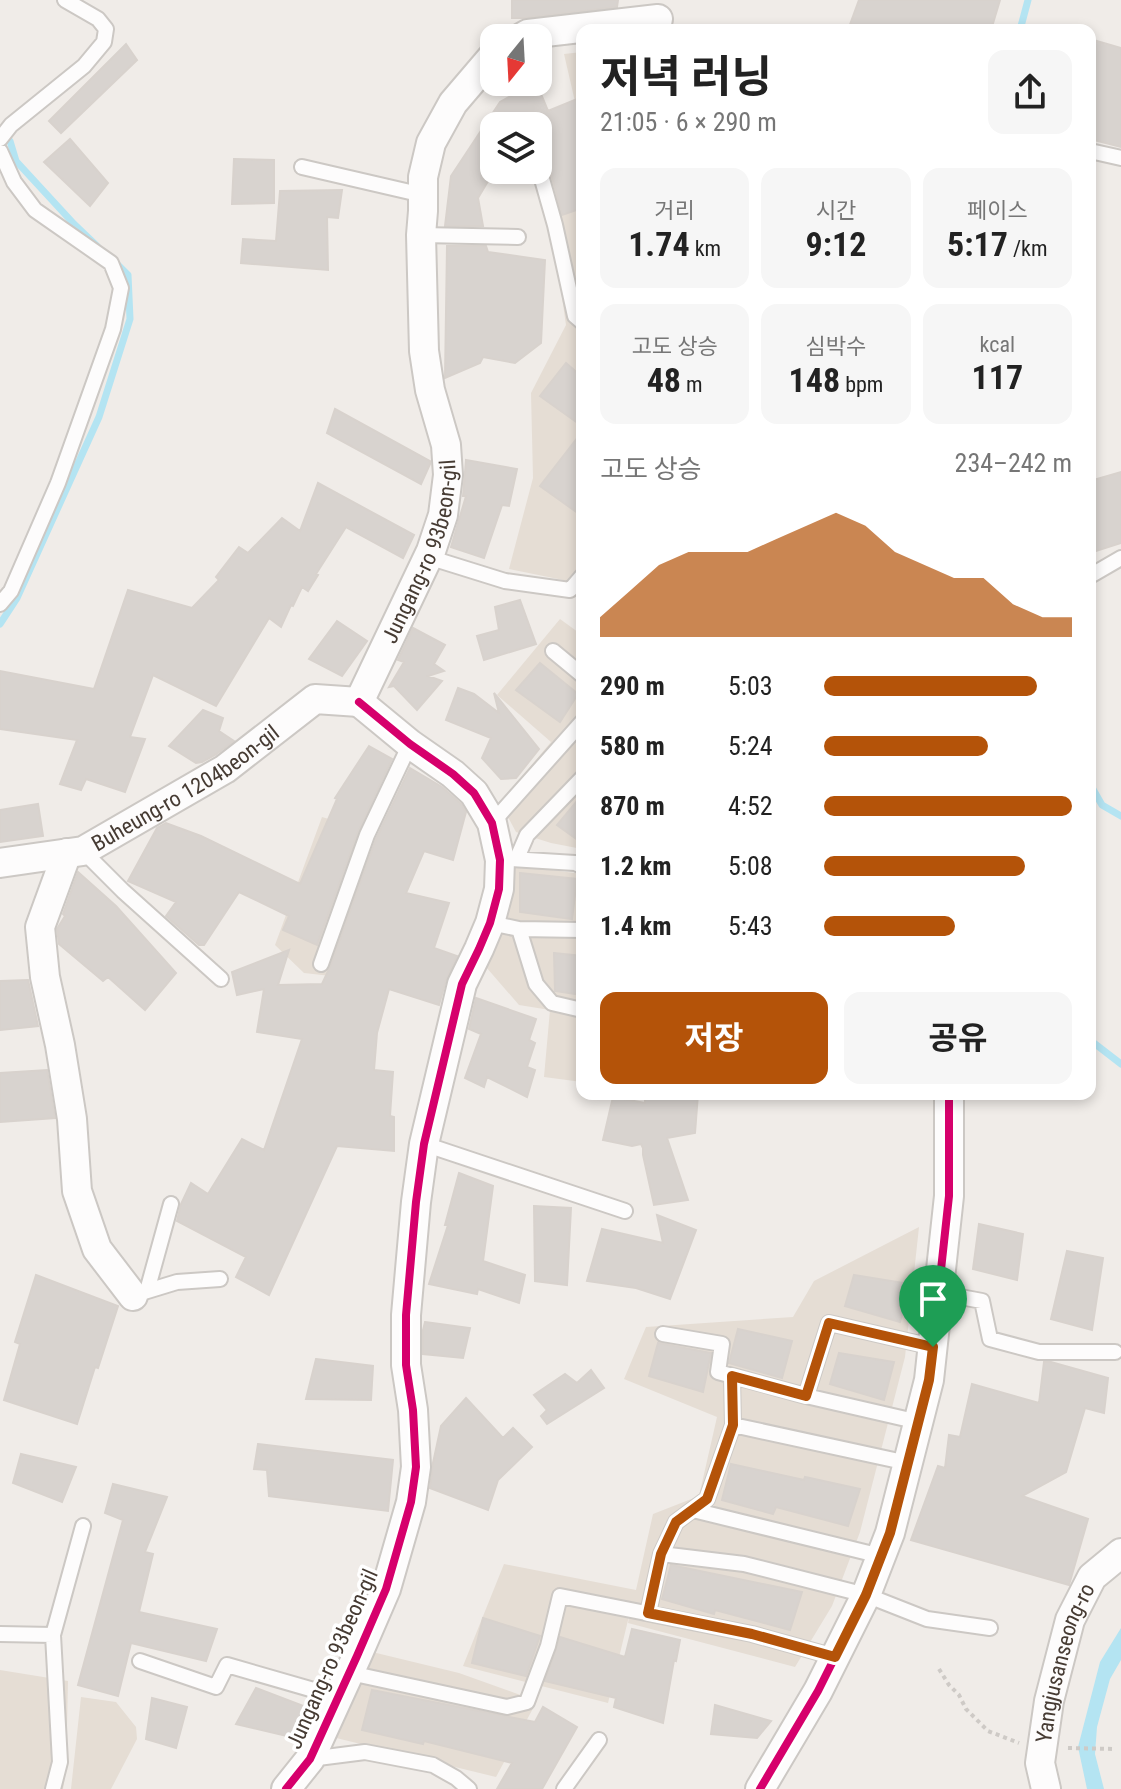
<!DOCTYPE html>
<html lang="ko">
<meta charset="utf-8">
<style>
:root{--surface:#fff;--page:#f6f6f6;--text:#222;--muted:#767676;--accent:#b45309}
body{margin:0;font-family:"Roboto Condensed","Noto Sans KR",sans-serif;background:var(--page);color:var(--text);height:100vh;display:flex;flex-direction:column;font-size:30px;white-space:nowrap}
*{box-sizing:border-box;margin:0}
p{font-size:26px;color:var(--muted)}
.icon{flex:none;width:44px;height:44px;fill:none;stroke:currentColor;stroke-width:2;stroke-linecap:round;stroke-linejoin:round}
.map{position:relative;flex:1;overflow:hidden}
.panel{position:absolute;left:576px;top:24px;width:520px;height:1076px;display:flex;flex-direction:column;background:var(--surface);border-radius:16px;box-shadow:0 4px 12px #0003}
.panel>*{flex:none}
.needle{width:52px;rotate:198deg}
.fabs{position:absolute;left:480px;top:24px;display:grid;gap:16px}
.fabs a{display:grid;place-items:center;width:72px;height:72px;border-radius:16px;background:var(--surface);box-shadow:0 4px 12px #0003;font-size:40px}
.pin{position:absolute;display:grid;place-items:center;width:68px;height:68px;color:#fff;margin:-82px -34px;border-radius:50% 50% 50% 0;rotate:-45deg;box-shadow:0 0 8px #0007}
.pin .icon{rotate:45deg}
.round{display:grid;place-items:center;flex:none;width:84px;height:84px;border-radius:16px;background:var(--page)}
.head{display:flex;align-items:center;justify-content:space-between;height:136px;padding:0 24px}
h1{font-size:44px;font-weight:700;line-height:60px}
.metrics{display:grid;grid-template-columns:repeat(3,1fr);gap:12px;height:136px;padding:8px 24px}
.metrics div{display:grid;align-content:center;border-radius:16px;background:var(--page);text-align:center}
.metrics b{font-size:34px;font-weight:700}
.metrics small{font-size:22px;font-weight:400}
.metrics p{font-size:22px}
.chart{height:224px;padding:16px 24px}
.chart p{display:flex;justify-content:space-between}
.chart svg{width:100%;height:144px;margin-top:8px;fill:var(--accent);opacity:.7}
.primary-button{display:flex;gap:16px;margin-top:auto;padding:16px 24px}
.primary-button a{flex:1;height:92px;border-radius:16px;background:var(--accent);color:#fff;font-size:32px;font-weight:700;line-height:92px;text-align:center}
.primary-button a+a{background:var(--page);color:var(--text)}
ul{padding:0 24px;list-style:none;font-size:26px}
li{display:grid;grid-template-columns:128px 96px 1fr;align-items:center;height:60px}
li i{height:20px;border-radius:10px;background:var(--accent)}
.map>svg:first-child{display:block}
.residential{fill:#e5ddd4}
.water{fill:#b4e4f2}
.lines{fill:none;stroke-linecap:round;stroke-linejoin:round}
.stream{stroke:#b4e4f2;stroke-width:7}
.building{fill:#d8d3cf;stroke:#d8d2cd;stroke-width:2}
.service-casing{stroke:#ccc8c4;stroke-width:18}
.minor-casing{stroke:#ccc8c4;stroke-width:32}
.path{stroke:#cecac6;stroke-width:4;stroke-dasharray:4 4;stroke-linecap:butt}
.service{stroke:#fdfcfc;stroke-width:14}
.minor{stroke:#fdfcfc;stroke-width:28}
.cycleway-casing{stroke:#fff;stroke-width:13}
.cycleway{stroke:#d6006c;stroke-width:8}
.route-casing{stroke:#fff;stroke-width:16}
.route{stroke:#b45309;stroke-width:10}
.labels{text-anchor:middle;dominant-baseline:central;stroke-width:7;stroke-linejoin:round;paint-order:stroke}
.street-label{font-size:22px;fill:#463b33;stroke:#fff}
</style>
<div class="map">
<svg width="1121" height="1789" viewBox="0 0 1121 1789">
<rect width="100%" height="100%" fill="#f0ece8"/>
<path class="residential" d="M582,52v80l-18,-78z
M582,133v457l-19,-10 -54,-11 24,-91 -2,-85 35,-68 -10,-69 -18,-86v-24z
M560,619l22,16v214l-31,-6 -35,-11 -7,-13 -13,-12 55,-65 -54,-47z
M322,817l51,15 -8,21 46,19 -44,108 -63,-7 -29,-28z
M516,865l58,8 8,-2v211l-38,-5 6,-67 -31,-5 -33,-38z
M919,1227l-14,130 -45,175 -28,74 -37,61 -167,-44 2,-11 -22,91 -145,-37 41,-102 132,26 17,-76 46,-18 18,-79 -93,-38 22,-52 147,-10 21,-36z
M364,1650l95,23 78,28 -41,76 -168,-41z
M0,1670l68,11 -2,90 -3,18h-63z
M81,1697l35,5 20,25 1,12 -26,50h-40z"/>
<path class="water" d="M1121,1628v32l-11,19 -13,48 -2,27 9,35h-17l-9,-42 22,-85z"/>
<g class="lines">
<path class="stream" d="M1020,30l8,-30
M10,141l6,20 58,63 23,22
M0,624l17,-26 82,-181 31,-98 -2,-44 -13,-13
M1090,784l12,21 19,11
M1090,1040l31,24"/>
</g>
<path class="building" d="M512,0h106l-1,7 -93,11h-12z
M859,0h141l-9,30h-143z
M1090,39l31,9v99l-31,-8z
M126,44l11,16 -76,73 -12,-12z
M536,82l12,29 34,-14v111l-20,7 -20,-76 -4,1v-14h-44v45l-16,27 5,28h-38l6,-50 49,-74z
M70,139l38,44 -18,23 -46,-44z
M234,159l40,1v43l-42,1z
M342,190l-4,28 -11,-1 1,53 -87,-7 2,-24 33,2 4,-50z
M447,246h39l2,6 57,8 -4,83 -26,20 -32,-6 -3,6 -35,15z
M566,363l16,14v49l-42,-30z
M335,409l95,52v3l-9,20 -94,-51z
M582,432v84l-42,-30z
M466,460l51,9 -8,37 -7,-1 -18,53 -33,-11 15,-51h-3z
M1121,472v71l-31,10v-72z
M318,483l96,52 -11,23 -57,-31 -30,47 2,1 -10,16 -6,-4 -9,19 -2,-1 -10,22 -12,-9 -53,88 -63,-31 -23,62 15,2 -20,53 -39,-13 -5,11 -21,-6 17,-44 -77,-11v-58l94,18 34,-99 64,18 27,-28 -3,-3 23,-30 9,6 34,-35 18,13z
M520,600l16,44 -52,16 -7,-24 22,-6 -4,-23z
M337,621l30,20 -25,35 -33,-17z
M413,628l32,17 -11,19 10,7 -16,5 14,5 -25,29 -23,-24 -5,1 15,-25 -6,-2z
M540,663l38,31 -18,28 -44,-32z
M458,688l16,6 25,19 -5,-20 45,56 -23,29 -15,1 -19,-21 9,-20 -45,-18z
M203,710l20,8 -4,13 15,10 -19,14 -13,7 -6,1 -27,-17z
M369,746l23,13 -34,73 -41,113 -34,-15 6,-14 -50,-24 -35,53h-5l-33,-29 10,-14 -48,-21 29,-53 9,-5 35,13 99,48 37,-85 -2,-1z
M410,768l32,19 19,17 5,8 -13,48 -29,-9 -18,42 43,10 -15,45 23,8 -11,24 -7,25 -50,-16 -12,44 -3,37 19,2 -3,44 4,1v34l-57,-5 -68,149 -33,-18 10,-20 -69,-36 4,-17 10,-21 17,11 34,-55 22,11 38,-111 -45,-7 7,-43 -27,6 -5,-23 57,-22 -11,35 44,-1 8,-17 46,-128z
M582,795v48l-25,-18z
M38,804l5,32 -43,6v-32z
M78,872l38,34 60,67 -31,37 -37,-33 -5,4 -44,-37 -2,-15 8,-13 -2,-2z
M520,873l57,6 -5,40 -52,-7z
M554,953l28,3v39l-27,-4z
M28,980l10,46 -38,4v-49z
M476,998l60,21 -7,21 6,3 -8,24 8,3 -8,27 -40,-20 -3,10 -19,-9 16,-44 -12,-5z
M47,1070l8,48 -55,4v-49z
M675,1094h23l-3,39 -28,5 21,62 -34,5 -11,-50v-7l-2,-4 -9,2 -29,-6 10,-43 32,6v-6z
M459,1173l34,13 -10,75 42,14 -6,28 -41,-14 -1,5 -48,-10 19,-59h-3z
M534,1206l37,2 -4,77 -32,-4z
M657,1215l39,15 -26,69 -34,-11 -49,-7 15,-52 61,14z
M979,1224l44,10 -6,46 -44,-11z
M1067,1251l36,7 -11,72 -41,-11z
M36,1275l82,31 -20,62 -3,-1 -18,57 -73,-24 16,-56 -5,-2z
M854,1275l56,9 -10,38 -55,-16z
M425,1322l45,6 -7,30 -40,-4v-24z
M738,1329l54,12 -10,37 -53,-15z
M658,1343l53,10 -8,39 -54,-16z
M839,1353l55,9 -10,38 -54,-16z
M316,1359l57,7 -2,34 -65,-1z
M1044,1362h7l57,16 -4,35 -19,-5 -19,64 -44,24 66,23 -19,66 -158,-45 27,-74 7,2 4,-33 11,2 12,-53 67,19z
M591,1370l13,18 -57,36 -6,-8 6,-6 -13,-15 31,-21 12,9z
M466,1398l37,40 10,-10 19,19 -34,33 -10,30 -58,-22 3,-25 8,-37z
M258,1444l135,16 -5,51 -119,-15 -2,-26 -13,-1z
M21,1454l55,13 -14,35 -49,-19z
M731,1464l73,16 1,-3 55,12 -12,37 -72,-19 -3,7 -51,-14z
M113,1484l54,13 -22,55 8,2 -14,58 78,17 -11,32 -75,-18 -13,53 -40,-11 45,-165 -18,-7z
M671,1565l131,27 -12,38 -75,-20 -1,4 -52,-15z
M483,1618l57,18 -14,40 -54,-13z
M632,1629l48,11 -4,21 -2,-1 -11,63 -49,-16 2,-9 -71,-17 15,-44 65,20z
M256,1688l58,22 -14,29 -64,-15z
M372,1690l163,32 8,-15 34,20 -35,62h-45l15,-26 -88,-22 -1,3 -61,-14z
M152,1698l35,9 -11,41 -30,-9z
M715,1705l56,16 -14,17 -46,-4z"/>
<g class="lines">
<defs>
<path id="service" d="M0,139l11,-14 73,-59 20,-24 2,-13 -8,-10 -33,-19
M0,151l14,31 21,28 76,53 10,25 -8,41 -55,154 -47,108 -11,13
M1090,151l31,7
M538,165l17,60 20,91 7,6
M302,167l121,28
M421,235l97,2
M428,557l77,24 65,9 12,-14
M1090,576l31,-18
M553,651l29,24
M492,823l90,-101
M83,851l40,40 98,88
M517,858l10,-23 55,-57
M511,859l64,4 7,3
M490,923l29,6 63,1
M519,929l17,55 16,19 30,7
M321,964l46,-129 43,-91
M424,1144l201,67
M147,1291l24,-87
M141,1293l36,-11 43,-3
M939,1293l43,8 8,38 49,13h76
M663,1334l59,10 -4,28 88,24 113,26
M806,1396l23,-73 104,24
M733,1425l175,38
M693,1510l188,46
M661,1554l15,-32 31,-23 26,-74 -1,-49
M648,1613l13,-59 83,10 122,31 61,24 63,9
M0,1634l53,1 30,-109
M140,1661l76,26 11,-22 111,32
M350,1673l157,34 20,-5 21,-56 12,-50 192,38 83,23
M310,1759l55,-7 68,13 23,13 13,11
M53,1789l7,-27 -7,-127
M564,1789l35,-49"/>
<g id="minor">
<path d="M521,38l7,-4 130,-15"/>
<path id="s1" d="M359,702l72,-151 12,-36 5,-40 -2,-30 -16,-55 -6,-39 -3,-116 2,-24v-34l8,-34 22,-40 41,-48"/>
<path d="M67,853l-27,74 5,50 15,68 12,74 5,72 20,58 36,47"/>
<path id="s2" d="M0,863l83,-12 142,-82 90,-70 44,3"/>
<path d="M286,1789l24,-30 47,-103 29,-67 25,-87 5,-35 -3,-57 -7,-45v-50l10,-113 8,-58 38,-160 17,-35 11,-26 9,-34 1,-29 -8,-37 -18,-30 -21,-19 -43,-30 -51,-42"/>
<path d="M760,1789l58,-98 48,-96 24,-62 39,-153 20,-184v-102"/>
<path id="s3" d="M1046,1789l-6,-26 9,-62 21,-81 22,-43 29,-24"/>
</g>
</defs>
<use href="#service" class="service-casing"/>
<use href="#minor" class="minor-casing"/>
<path class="path" d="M939,1669l10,16 10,10 7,14 22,22 31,12
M1068,1748l48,1"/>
<use href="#service" class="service"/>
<use href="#minor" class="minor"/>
<defs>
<path id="cycleway" d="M286,1789l24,-30 47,-103 29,-67 25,-87 5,-35 -3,-57 -7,-45v-50l10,-113 8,-58 38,-160 17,-35 11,-26 9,-34 1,-29 -8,-37 -18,-30 -21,-19 -43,-30 -51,-42
M760,1789l58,-98 48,-96 24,-62 39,-153 20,-184v-102"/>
</defs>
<use href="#cycleway" class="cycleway-casing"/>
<use href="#cycleway" class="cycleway"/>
</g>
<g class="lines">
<defs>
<path id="route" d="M829,1323l104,24 -4,33 -39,153 -24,62 -31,62 -83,-23 -104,-21 13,-59 15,-32 31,-23 26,-74 -1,-49 74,20z"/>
</defs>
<use href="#route" class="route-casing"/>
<use href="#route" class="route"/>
</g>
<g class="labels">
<g class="street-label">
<text stroke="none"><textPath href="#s1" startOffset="164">Jungang-ro 93beon-gil</textPath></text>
<text stroke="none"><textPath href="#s2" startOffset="204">Buheung-ro 1204beon-gil</textPath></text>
<text transform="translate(332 1659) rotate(-66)">Jungang-ro 93beon-gil</text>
<text stroke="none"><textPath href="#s3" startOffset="130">Yangjusanseong-ro</textPath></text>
</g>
</g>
</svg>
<div class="fabs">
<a><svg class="needle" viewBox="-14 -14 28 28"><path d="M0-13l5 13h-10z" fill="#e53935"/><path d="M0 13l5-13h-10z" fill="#767676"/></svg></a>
<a><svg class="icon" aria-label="layers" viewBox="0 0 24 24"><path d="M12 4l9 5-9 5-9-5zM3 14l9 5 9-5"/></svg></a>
</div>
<div class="pin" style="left:933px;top:1347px;background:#1e9e55"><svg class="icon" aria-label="arrive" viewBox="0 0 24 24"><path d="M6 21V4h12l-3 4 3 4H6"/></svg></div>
<section class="panel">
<div class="head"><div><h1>저녁 러닝</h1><p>21:05 · 6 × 290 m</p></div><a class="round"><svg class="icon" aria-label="share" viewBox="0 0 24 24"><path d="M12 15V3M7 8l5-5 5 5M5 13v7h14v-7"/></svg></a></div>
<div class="metrics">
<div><p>거리</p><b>1.74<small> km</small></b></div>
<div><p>시간</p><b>9:12</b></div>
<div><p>페이스</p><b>5:17<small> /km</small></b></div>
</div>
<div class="metrics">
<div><p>고도 상승</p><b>48<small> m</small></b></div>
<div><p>심박수</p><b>148<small> bpm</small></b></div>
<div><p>kcal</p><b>117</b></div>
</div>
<div class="chart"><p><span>고도 상승</span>234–242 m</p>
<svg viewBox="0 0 160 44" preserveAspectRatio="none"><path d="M0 44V38L10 30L20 22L30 18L40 18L50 18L60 14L70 10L80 6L90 10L100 18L110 22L120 26L130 26L140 34L150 38L160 38V44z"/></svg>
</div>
<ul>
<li><b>290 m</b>5:03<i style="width:86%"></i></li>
<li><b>580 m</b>5:24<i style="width:66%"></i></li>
<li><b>870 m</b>4:52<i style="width:100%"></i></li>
<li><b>1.2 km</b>5:08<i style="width:81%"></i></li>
<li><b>1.4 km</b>5:43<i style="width:53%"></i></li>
</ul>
<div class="primary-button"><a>저장</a><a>공유</a></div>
</section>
</div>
